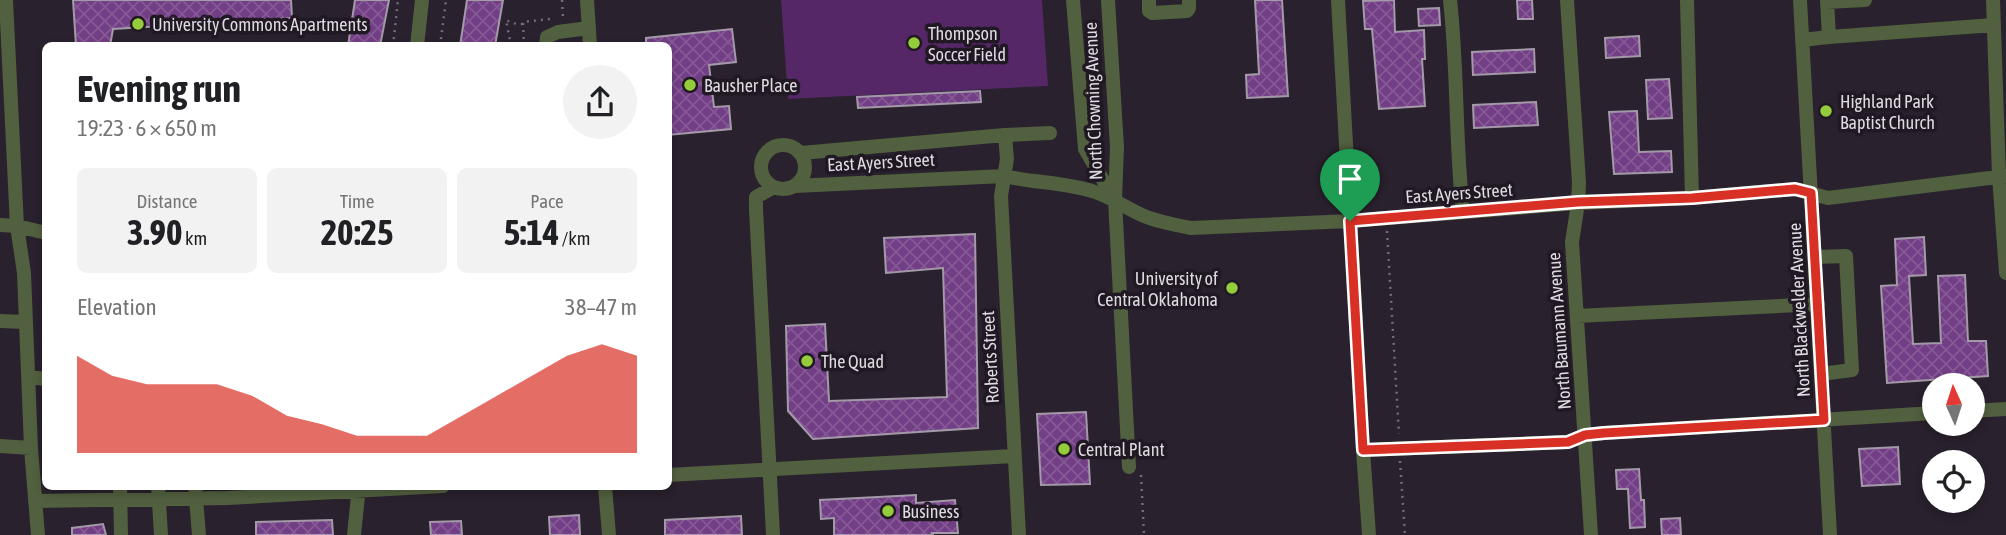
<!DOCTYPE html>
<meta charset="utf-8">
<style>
:root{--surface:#fff;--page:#f2f2f2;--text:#202124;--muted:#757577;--accent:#d93025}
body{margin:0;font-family:"Asap Condensed",sans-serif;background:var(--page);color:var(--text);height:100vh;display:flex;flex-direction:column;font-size:26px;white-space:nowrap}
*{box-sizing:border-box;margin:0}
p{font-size:23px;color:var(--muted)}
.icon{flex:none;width:38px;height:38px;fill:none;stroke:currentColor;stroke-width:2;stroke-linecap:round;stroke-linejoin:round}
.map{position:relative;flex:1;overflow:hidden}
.details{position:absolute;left:42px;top:42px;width:630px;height:448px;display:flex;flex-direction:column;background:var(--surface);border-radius:10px;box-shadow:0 4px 10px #0003}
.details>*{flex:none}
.needle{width:46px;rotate:357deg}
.tools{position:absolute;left:1922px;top:373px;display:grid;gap:14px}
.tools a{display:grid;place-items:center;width:63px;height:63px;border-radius:50%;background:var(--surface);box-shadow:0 4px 10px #0003;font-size:35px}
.pin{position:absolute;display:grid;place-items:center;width:60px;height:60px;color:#fff;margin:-72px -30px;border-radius:50% 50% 50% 0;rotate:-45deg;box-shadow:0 0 7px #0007}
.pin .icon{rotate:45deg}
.round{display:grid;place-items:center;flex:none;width:74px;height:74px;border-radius:37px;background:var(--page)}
.head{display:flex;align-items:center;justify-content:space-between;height:119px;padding:0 35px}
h1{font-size:38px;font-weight:700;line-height:52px}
.figures{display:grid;grid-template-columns:repeat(3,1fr);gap:10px;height:119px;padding:7px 35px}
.figures div{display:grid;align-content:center;border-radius:10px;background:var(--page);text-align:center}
.figures b{font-size:35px;font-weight:700}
.figures small{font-size:19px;font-weight:400}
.figures p{font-size:19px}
.chart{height:196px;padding:14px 35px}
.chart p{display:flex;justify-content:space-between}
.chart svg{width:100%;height:126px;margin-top:7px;fill:var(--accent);opacity:.7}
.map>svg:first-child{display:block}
.green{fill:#552767}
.building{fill:url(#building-cross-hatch);stroke:#a499a8;stroke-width:2}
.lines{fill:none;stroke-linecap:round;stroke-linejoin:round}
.path{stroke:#736c76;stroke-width:2.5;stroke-dasharray:2 5;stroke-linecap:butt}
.minor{stroke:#51603e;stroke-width:14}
.route-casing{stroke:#fff;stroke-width:14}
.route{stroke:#d93025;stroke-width:9}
.poi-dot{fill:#95cc3b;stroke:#201823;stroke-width:2.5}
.labels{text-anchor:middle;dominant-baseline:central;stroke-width:7;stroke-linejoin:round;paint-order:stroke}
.poi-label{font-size:18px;fill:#dfdae2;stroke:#201823;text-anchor:start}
.street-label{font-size:18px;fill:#dfdae2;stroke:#201823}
</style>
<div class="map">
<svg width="2006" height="535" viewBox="0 0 2006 535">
<defs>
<pattern id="building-cross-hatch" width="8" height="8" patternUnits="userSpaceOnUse" patternTransform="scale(1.75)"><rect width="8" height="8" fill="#723e85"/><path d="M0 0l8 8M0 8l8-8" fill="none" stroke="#865996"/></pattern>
</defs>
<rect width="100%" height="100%" fill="#29212d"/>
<path class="green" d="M781,0h261l6,86 -260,13z"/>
<path class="building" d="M73,0h218l1,18 -179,11 -3,17h-34z
M355,0h34l-9,46h-32z
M467,0h36l-8,46h-35z
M1255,0h27l6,96 -41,2 -1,-23 13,-1z
M1394,0l1,32 29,-2 1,29h-3l3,47 -46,3 -7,-80h-7l-2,-28z
M1517,0h15l1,19h-15z
M1439,8l1,17 -21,1 -1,-17z
M732,29l4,33 -27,3 5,42 15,-1 2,23 -63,6v-89h-22v-8z
M1639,36l1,20 -34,2 -1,-20z
M1534,49l1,23 -62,3 -1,-23z
M1669,79l3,39 -24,1 -2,-39z
M980,91l1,11 -123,6 -1,-11z
M1536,102l2,23 -64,3 -1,-23z
M1637,111l2,41 32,-1 1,21 -58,2 -5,-62z
M975,234l3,194 -165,11 -25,-28 -2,-85 39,-2 4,77 118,-4 -4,-129 -57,5 -2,-35z
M1924,237l2,38 -17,1 4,68 28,-1 -3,-67 27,-1 3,66h18l2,35 -101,7 -6,-97 16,-1 -2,-46z
M1086,412l4,72 -49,1 -4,-71z
M1898,447l2,37 -38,2 -3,-37z
M1639,469l2,31h3l1,27 -15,1 -2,-39h-11l-1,-19z
M916,495v8l39,-3 3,33h-26l1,2h-99v-17l-13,1 -1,-19z
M579,515l1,20h-30l-1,-18z
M741,516l1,19h-77v-15z
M1680,518l1,17h-19l-1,-16z
M332,520l1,15h-77v-13z
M461,521l1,14h-31l-1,-13z
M103,524l3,11h-34v-7z"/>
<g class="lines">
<path class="path" d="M562,0l1,18
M393,46l5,-46
M440,46l6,-46
M511,46l-5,-26 10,4h7
M524,46l-1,-24 27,-3
M1387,231l12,203
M1400,461l5,74
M1141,475l3,60"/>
<path class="minor" d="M6,0l11,226 7,47 7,175 7,87
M587,0l3,46
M1073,0l12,149 29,50
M1108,0l9,147 -2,53 14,267
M1149,0v11l3,2 35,-2 2,-3v-8
M1338,0l25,450 6,85
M1450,0c8,71 5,142 13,212
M1567,0l12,183 -1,20 -6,39 19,293
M1687,0l5,198
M1800,0l30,535
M1993,0l6,176 7,97
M1827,2l38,-2
M1829,37l165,-12
M1802,40l27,-3 -2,-37
M417,46l5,-46
M546,46l1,-9 11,-5 31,-4
M1005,135l2,24 -6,37 18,339
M761 167a22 22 0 1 1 44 0a22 22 0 1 1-44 0Z
M801,153l204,-18 45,-2
M795,186l209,-10c30,7 62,6 91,16 18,6 32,17 49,24 15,6 31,9 47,12l159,-7 228,-18 114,-5 103,-9 33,9 178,-22
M0,225l17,1 29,7
M1815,257l31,-1 6,114 -31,4
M1121,302l33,-1
M1577,316l241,-12
M0,321l26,1
M29,377l17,2
M1972,411l34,-2
M0,446l31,2
M1363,450l205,-8 17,-7 19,-2 330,-20
M668,475l346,-19
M120,486l1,49
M158,486l3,49
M195,486l4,49
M605,486l4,49
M35,501l193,-3 215,-12
M354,535l5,-49
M773,535l-17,-326v-12l18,-10"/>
</g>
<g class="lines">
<defs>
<path id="route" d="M1795,189l16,4 13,227 -220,13 -19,2 -17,7 -205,8 -13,-229 228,-19 114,-4z"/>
</defs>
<use href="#route" class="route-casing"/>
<use href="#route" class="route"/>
</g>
<g class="poi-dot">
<circle cx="138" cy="24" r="7"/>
<circle cx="914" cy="43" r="7"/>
<circle cx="690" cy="85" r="7"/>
<circle cx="1826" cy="111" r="7"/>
<circle cx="1232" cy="288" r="7"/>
<circle cx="807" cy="361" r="7"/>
<circle cx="1064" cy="449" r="7"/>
<circle cx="888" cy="511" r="7"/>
</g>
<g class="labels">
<g class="poi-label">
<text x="152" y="24">University Commons Apartments</text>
<text x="928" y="33">Thompson<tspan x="928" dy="21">Soccer Field</tspan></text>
<text x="704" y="85">Bausher Place</text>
<text x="1840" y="101">Highland Park<tspan x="1840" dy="21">Baptist Church</tspan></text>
<text x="1218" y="278" text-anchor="end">University of<tspan x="1218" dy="21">Central Oklahoma</tspan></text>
<text x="821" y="361">The Quad</text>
<text x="1078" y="449">Central Plant</text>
<text x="902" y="511">Business</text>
</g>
<g class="street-label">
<text transform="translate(1093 101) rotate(-92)">North Chowning Avenue</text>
<text transform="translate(881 162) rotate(-3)">East Ayers Street</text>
<text transform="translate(1459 193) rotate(-4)">East Ayers Street</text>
<text transform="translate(1799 310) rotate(-93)">North Blackwelder Avenue</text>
<text transform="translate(1559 331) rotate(-94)">North Baumann Avenue</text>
<text transform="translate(990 357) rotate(-93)">Roberts Street</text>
</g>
</g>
</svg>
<div class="tools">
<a><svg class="needle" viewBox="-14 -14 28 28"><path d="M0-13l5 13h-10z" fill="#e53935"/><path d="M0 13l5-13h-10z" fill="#757577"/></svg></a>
<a><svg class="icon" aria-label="locate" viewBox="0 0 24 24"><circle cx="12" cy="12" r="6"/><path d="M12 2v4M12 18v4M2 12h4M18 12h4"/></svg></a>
</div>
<div class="pin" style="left:1350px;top:221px;background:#1e9e55"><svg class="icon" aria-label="arrive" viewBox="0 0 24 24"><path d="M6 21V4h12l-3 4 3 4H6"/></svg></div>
<section class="details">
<div class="head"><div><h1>Evening run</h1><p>19:23 · 6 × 650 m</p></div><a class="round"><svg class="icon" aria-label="share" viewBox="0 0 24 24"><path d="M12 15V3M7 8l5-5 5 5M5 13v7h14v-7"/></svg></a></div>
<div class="figures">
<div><p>Distance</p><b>3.90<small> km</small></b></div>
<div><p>Time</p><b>20:25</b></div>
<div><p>Pace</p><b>5:14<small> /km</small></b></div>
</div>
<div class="chart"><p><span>Elevation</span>38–47 m</p>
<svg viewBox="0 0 160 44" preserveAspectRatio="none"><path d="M0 44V10L10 17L20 20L30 20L40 20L50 24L60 31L70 34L80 38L90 38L100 38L110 31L120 24L130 17L140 10L150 6L160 10V44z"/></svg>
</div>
</section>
</div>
